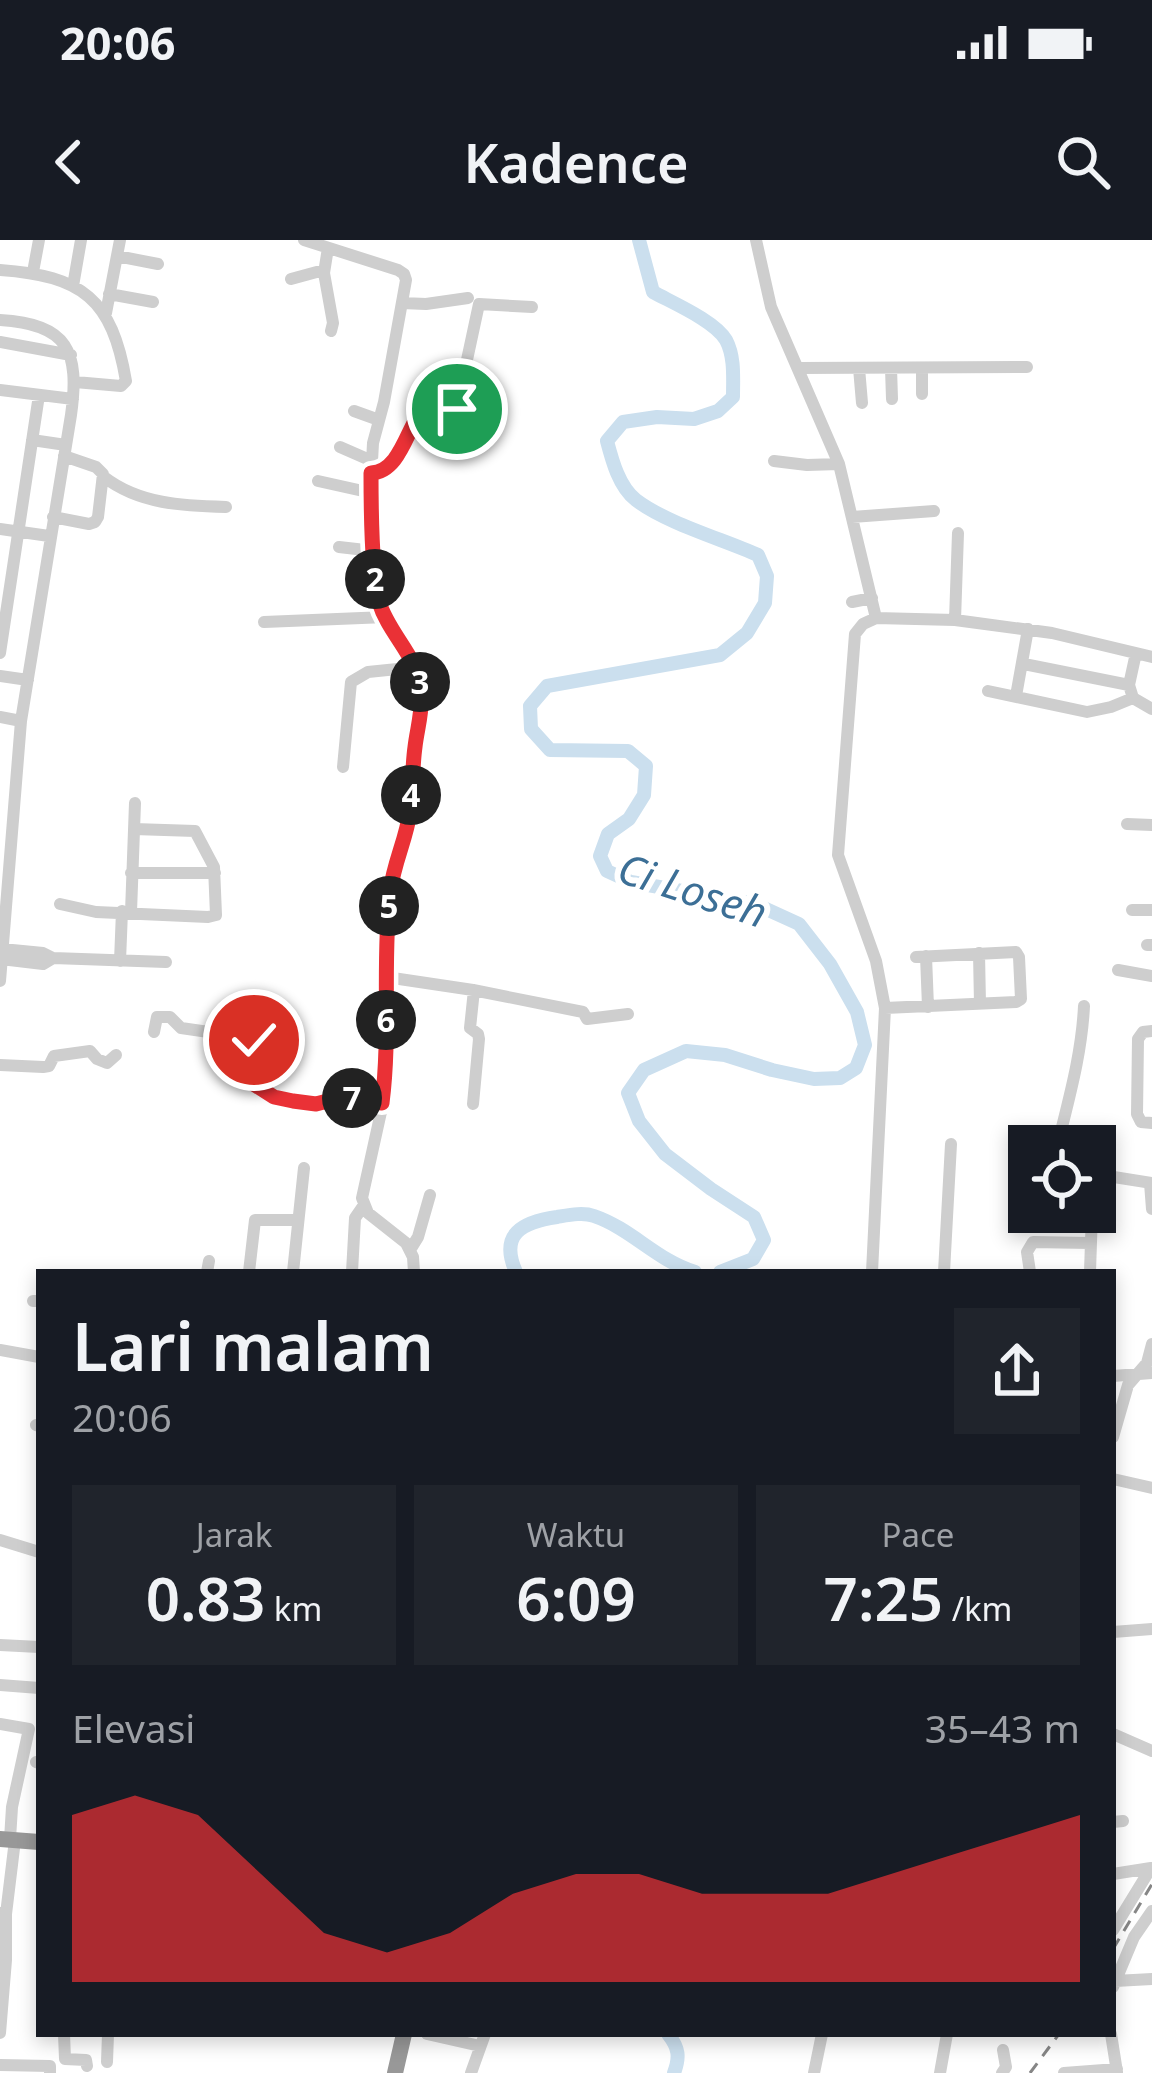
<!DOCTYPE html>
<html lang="id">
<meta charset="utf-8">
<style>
:root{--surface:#171b24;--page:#20242c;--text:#f1f3f6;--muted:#9ea1a6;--accent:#ea3136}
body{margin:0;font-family:"Noto Sans",sans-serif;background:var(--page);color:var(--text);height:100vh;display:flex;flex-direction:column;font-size:45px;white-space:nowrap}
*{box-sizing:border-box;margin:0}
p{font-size:39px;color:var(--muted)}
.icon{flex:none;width:66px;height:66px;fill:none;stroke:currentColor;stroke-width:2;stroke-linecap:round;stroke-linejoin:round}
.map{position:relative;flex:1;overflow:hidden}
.details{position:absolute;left:36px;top:1029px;width:1080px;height:768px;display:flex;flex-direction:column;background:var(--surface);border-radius:0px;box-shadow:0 6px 18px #0003}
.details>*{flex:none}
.fabs{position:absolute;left:1008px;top:885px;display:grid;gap:24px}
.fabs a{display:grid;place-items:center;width:108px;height:108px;border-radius:0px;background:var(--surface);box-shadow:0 6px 18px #0003;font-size:60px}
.pin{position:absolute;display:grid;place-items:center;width:102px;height:102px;color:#fff;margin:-51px;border:6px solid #fff;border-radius:50%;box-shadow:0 3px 12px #0007}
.km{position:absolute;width:60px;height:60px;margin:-30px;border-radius:50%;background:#222;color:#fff;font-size:33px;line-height:60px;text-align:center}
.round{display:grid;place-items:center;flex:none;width:126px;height:126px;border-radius:0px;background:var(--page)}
.headline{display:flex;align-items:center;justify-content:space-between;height:204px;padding:0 36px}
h1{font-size:66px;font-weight:600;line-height:90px}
.stats{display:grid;grid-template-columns:repeat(3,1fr);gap:18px;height:204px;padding:12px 36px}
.stats div{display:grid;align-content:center;border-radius:0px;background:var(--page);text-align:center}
.stats b{font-size:60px;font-weight:600}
.stats small{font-size:33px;font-weight:400}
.stats p{font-size:33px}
.chart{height:336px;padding:24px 36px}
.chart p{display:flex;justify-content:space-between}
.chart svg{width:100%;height:216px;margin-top:12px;fill:var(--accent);opacity:.7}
.status{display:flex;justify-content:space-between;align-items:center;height:84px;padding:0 60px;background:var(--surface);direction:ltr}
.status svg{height:33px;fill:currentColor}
header{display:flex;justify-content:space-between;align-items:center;height:156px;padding:0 36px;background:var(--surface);font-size:54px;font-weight:600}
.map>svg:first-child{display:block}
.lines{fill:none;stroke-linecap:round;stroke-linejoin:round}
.river{stroke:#cbdfee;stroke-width:14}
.minor{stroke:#cecece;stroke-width:12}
.highway{stroke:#989898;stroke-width:16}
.rail{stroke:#868686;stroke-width:3;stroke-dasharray:12 9;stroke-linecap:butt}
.route-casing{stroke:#fff;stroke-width:24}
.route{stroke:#ea3136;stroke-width:15}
.labels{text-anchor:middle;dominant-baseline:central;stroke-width:12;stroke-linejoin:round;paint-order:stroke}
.water-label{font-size:42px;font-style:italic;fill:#3c6f96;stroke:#fff}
</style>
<div class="status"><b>20:06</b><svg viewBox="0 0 49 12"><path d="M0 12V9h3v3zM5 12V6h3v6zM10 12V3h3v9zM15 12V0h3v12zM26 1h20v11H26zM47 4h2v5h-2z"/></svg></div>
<header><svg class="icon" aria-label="back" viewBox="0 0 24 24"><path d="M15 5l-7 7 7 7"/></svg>Kadence<svg class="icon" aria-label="search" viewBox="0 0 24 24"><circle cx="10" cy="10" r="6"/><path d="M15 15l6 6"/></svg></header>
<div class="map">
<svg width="1152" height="1833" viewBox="0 0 1152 1833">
<rect width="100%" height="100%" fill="#fff"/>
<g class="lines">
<path class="river" d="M639,0l14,52c20,11 62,29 73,48 9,17 7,38 7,57l-15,14 -24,8 -37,-2 -34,5 -16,19c5,19 12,46 29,59 30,23 86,39 122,55l9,21 -2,27 -18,30 -27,22 -173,31 -17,20 1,23 19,21 78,1 18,15 -2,29 -15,24 -21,15 -8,22 7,15 24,11 124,22 44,20 31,40 27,48 8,33 -9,23 -16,10 -26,1 -42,-9 -47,-15 -39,-4 -42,19 -16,23 11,28 26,33 46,35 43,28 10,23 -11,19 -33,13
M516,1032c-17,-38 6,-50 41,-55 12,-2 26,-5 37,-1 38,13 62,44 101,56
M668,1794c11,14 12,23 6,39"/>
<path class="minor" d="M304,0l94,30 6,4 2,6 -22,122 -11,41 -2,37 5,102 4,23 17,32 20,30 4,36 -11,109 -15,47 -5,37 -4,43 1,107 -4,57 -21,95 6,15 38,30 7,14 1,15
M756,0l15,67 68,157 37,154
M328,8l-4,25 9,50 -2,8
M117,16l41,8
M0,30c83,6 112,29 126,111l-5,5 -46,-4
M33,32l6,-32
M291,39l33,-9
M73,46l8,-46
M109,54l44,8
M402,63l24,1 42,-6
M106,73l14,-73
M0,80c68,4 80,31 71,95l-50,306 -21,260
M0,102l71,13
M799,128l228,-1
M859,128l3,35
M891,128l1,31
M922,128v26
M0,150l73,9
M354,171l25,9
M32,200l34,5
M340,207l32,14
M774,221l33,4 32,-1
M371,233c27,-1 35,-39 48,-59l7,-3h30l23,-107 53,3
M104,237c35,27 79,29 122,30
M318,241l54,12
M53,277l36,7 6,-2 3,-5 5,-43 -7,-7 -32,-11
M852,277l82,-6
M0,289l49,7
M339,307l35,4
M852,362l20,-4
M955,380l3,-87
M264,382l122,-5
M0,413l39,-258
M1136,413l-7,32 4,13 19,11
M1024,424l105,21
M0,436l28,4
M988,451l99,21 24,-5 22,-9
M1016,456l12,-67
M0,477l21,4
M343,527l8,-85 17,-10 49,-5
M1127,584l25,1
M131,633h84
M60,664l36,8 112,5 8,-2 -2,-48 -19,-36 -61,-2
M1132,670h20
M131,672l4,-109
M1147,705h5
M2,709l41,4 10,5 113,4
M979,713l1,51
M926,716l2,51
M1,719l42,5 10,-6
M120,721l2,-50
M1118,730l34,6
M386,737l87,13 110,22 4,7 41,-5
M1084,766c-2,42 -12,81 -22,121l3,5 29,3 1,21
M885,768l131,-6 5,-3 -2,-42 -3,-5 -100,5
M1152,791l-9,1 -5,7 -1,75 4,8 11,1
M154,792l3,-15h13l11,11 69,10 5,5 -6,38 25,16 19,4 23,3 26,-6h15l26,5
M0,825l43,2 6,-1 5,-10 36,-5 7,8 10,4 9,-8
M473,864l6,-65 -1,-5 -8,-6 4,-38
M1025,926l4,1
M1095,934l57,9
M1150,943l2,26
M410,1010l8,-13 12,-42
M207,1032l2,-11
M249,1032l6,-52h42
M293,1032l11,-104
M352,1032l3,-54 9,-13
M872,1032l13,-264 -9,-47 -38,-106 17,-221 8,-10 13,-6 79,2 97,13 100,24
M944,1032l7,-128
M1030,1032l-3,-20 6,-10 57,1
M1090,1032l2,-60
M33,1061h6
M0,1110l39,7
M1113,1136l39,-3
M36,1185l3,1
M1113,1197l15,-52 19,-22 5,-19
M1113,1239l39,9
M0,1300l39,12
M1113,1392l39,-3
M0,1405l39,2
M0,1445l39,3
M0,1484l29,5 -17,78 -2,32
M1113,1494l39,17
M36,1522l3,1
M1113,1582l10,-1
M1113,1634l38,-6
M0,1673l6,1 9,-74
M1113,1690l38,-62
M1115,1741l37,-2
M1113,1747l21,-50 18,-26
M0,1793l6,-73v-46
M64,1794l1,25 21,1 1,6
M427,1794l53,12
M1111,1794l6,38
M107,1822l1,-28
M0,1825l50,1v7
M471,1833l14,-39
M814,1833l8,-39
M940,1833l7,-39
M1002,1833l4,-6 -3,-17
M1064,1833l53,-4"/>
<path class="highway" d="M0,1599l39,3
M395,1833l9,-39"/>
<path class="rail" d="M1113,1709l39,-65
M1030,1833l29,-39"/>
</g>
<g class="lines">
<defs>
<path id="route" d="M254,800l-5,41 25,16 19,4 23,3 19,-5h22l25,4c9,-70 0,-141 8,-211 4,-30 16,-52 20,-80 3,-22 2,-44 5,-65 2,-18 8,-36 6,-55 -2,-35 -32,-57 -42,-90 -8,-31 -8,-96 -8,-129 27,-1 35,-39 48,-59l7,-3 28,1 3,-3"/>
</defs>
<use href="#route" class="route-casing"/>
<use href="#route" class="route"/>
</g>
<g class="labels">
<g class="water-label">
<text transform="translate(693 649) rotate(18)">Ci Loseh</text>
</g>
</g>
</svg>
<div class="fabs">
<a><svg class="icon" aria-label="locate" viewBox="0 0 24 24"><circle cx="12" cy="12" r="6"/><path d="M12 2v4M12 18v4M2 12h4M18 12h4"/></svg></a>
</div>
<div class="pin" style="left:457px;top:169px;background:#1e9e55"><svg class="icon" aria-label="arrive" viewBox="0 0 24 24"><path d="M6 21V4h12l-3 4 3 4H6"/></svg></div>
<div class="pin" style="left:254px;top:800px;background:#d93025"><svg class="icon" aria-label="check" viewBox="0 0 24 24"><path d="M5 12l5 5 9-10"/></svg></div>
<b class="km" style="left:375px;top:339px">2</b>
<b class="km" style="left:420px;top:442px">3</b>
<b class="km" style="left:411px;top:555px">4</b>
<b class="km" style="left:389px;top:666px">5</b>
<b class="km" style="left:386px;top:780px">6</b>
<b class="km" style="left:352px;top:858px">7</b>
<section class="details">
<div class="headline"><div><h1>Lari malam</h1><p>20:06</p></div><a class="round"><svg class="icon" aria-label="share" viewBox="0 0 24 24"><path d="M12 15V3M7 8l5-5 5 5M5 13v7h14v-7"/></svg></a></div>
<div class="stats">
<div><p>Jarak</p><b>0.83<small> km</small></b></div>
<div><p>Waktu</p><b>6:09</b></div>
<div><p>Pace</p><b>7:25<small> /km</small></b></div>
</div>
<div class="chart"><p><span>Elevasi</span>35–43 m</p>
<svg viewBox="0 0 160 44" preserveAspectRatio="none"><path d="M0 44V10L10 6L20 10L30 22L40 34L50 38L60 34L70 26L80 22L90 22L100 26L110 26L120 26L130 22L140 18L150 14L160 10V44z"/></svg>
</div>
</section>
</div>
